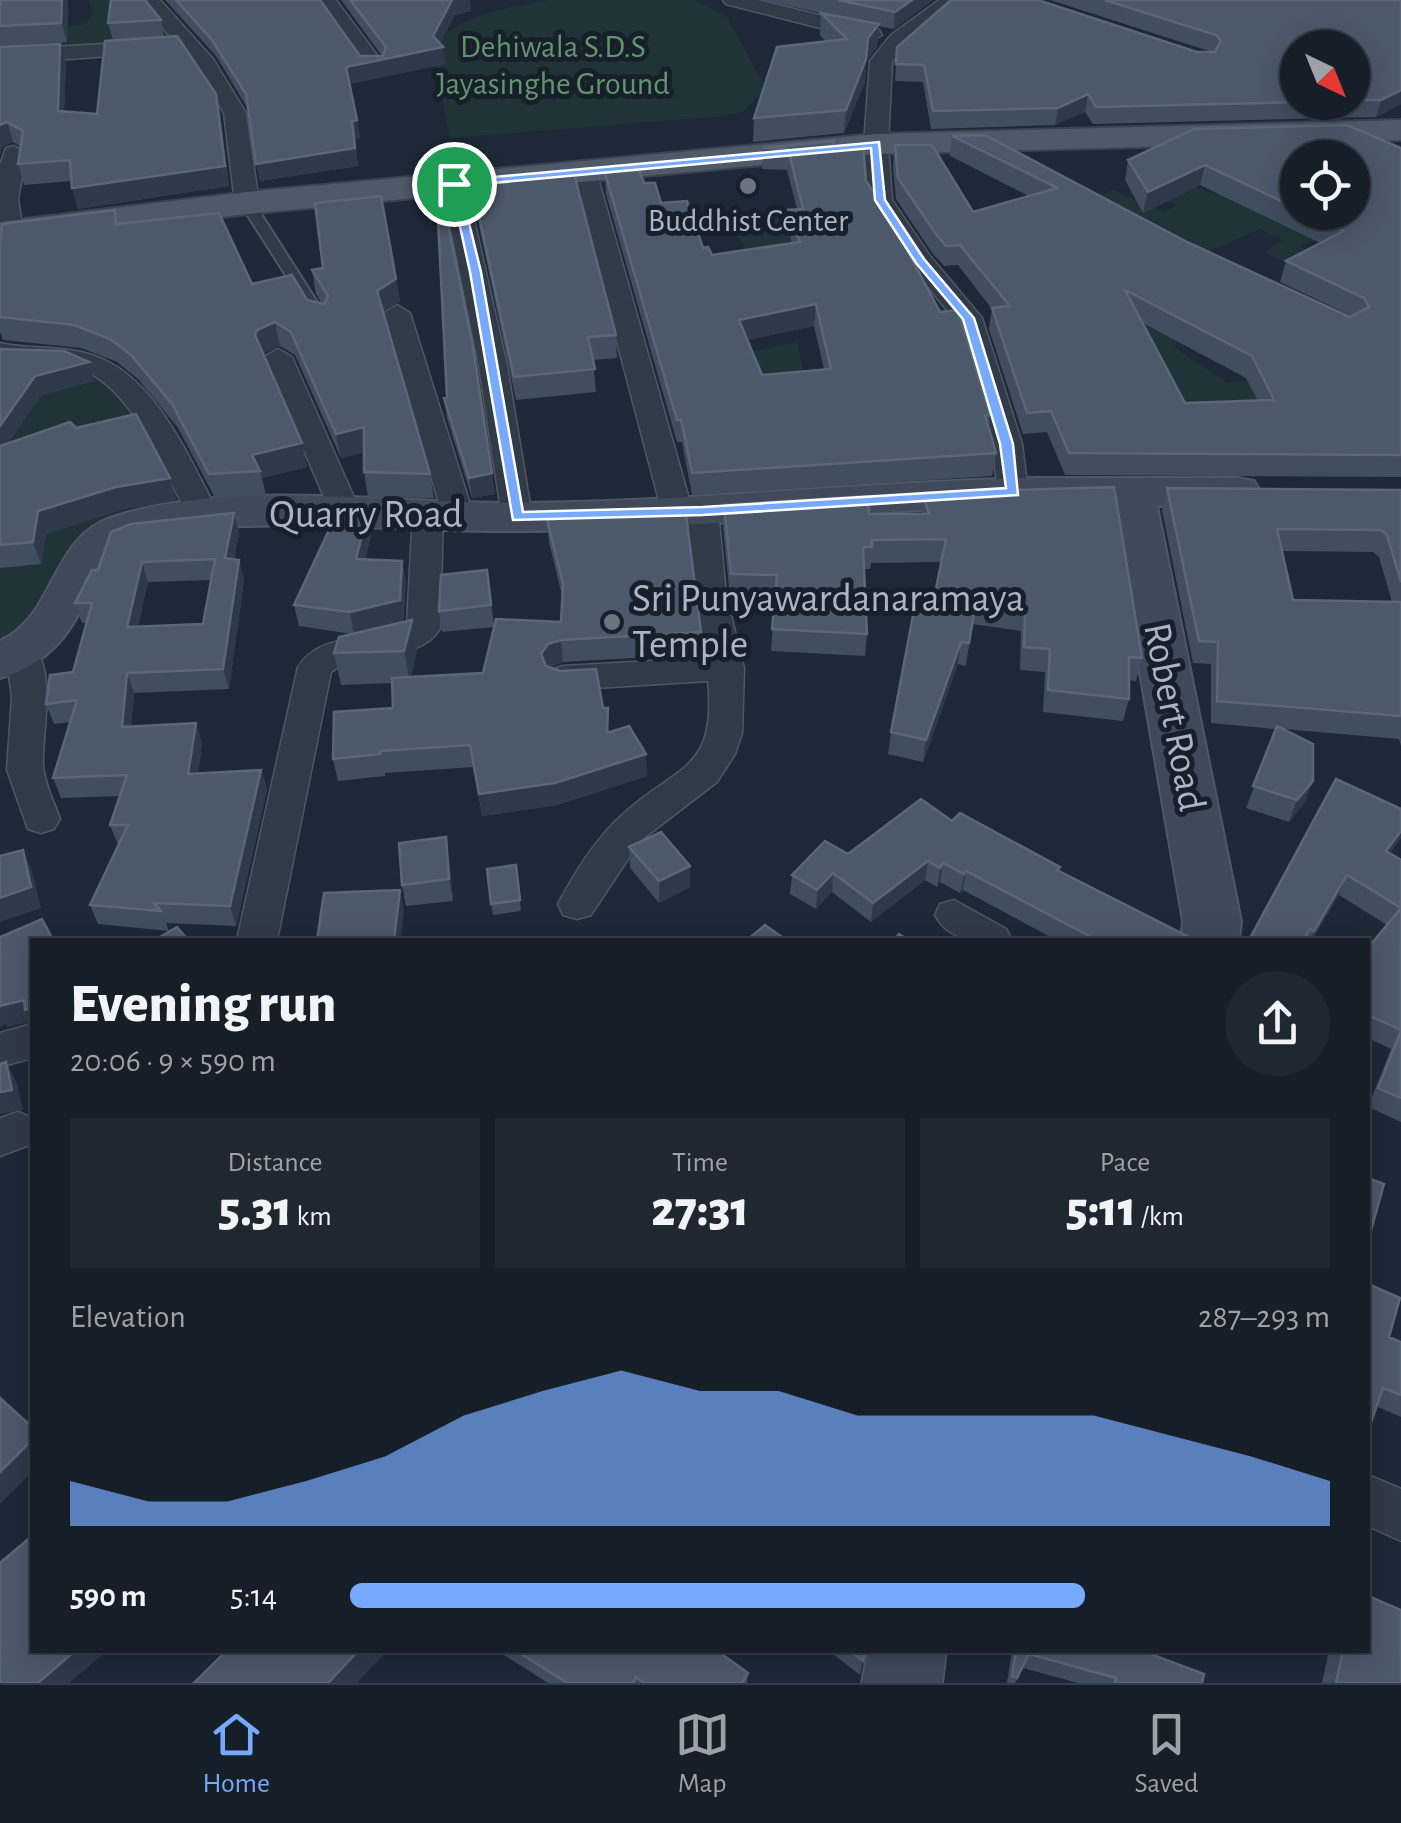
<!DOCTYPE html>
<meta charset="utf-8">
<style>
:root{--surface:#161e28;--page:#1f2730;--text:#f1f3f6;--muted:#9ea2a8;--line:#353c45;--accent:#77a9fd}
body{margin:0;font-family:"Alegreya Sans",sans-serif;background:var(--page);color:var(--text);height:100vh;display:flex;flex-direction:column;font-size:38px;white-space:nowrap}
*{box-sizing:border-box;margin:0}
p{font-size:32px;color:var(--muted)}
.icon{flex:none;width:55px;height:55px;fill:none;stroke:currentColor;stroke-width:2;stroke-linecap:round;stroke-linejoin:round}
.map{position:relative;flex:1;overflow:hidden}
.sheet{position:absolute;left:30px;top:938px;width:1340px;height:715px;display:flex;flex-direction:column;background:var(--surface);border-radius:0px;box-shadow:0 5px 25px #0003,0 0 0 2px var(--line)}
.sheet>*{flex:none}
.needle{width:65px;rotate:137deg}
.fabs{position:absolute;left:1280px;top:30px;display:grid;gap:20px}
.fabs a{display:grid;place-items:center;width:90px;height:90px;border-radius:50%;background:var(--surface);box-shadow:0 5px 25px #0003,0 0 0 2px var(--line);font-size:50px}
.pin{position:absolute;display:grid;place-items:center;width:85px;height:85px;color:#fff;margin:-42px;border:5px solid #fff;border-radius:50%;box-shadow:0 2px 10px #0007}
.round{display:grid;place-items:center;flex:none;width:105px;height:105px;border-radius:52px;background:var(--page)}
.head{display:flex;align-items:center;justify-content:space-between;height:170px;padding:0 40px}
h1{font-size:55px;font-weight:800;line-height:75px}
.stats{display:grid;grid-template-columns:repeat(3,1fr);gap:15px;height:170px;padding:10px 40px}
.stats div{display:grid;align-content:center;border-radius:0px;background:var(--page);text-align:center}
.stats b{font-size:50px;font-weight:800}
.stats small{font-size:28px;font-weight:400}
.stats p{font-size:28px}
.chart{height:280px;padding:20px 40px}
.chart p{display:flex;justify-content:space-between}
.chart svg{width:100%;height:180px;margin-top:10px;fill:var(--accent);opacity:.7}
ul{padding:0 40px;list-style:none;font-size:32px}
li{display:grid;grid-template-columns:160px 120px 1fr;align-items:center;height:75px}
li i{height:25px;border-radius:12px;background:var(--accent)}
.menu{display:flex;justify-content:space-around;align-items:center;height:140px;border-top:2px solid var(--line);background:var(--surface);font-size:28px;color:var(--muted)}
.menu a{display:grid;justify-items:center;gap:5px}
.menu .current{color:var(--accent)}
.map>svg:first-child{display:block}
.green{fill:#203437}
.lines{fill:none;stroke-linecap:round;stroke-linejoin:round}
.lane-casing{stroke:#4f5765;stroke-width:4}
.street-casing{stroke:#4f5765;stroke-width:3}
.secondary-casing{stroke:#4f5765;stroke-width:4}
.primary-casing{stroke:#3b4350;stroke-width:4}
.lane{fill:#313a47;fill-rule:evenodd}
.street{fill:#313a47;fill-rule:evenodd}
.secondary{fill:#3f495a;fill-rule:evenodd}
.primary{fill:#4f5967;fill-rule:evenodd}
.wall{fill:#414e5f;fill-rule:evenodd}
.shaded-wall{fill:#2e3a4a}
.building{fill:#4c596a;stroke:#5b6778;stroke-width:2.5;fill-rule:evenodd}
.route{fill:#77a9fd;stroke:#fff;stroke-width:2.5;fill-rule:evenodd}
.worship-dot{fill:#6b7280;stroke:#171f2b;stroke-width:4}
.labels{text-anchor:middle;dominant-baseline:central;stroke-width:10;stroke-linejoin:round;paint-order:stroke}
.far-park-label{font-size:32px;fill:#62956e;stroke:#171f2b}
.far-poi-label{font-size:32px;fill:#abb4c4;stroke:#171f2b}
.street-label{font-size:40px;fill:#abb4c4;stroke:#171f2b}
.poi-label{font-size:40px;fill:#abb4c4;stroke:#171f2b;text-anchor:start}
</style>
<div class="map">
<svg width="1401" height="1683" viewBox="0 0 1401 1683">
<rect width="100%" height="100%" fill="#1e2836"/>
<path class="green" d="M88,0h61l39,45 -183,12 1,-22 80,-11 7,-12z
M548,0h147l31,16 40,72 -22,23 -20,5 -274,22 -18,-86c24,-40 74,-43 116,-52z
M1189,183l29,13 22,-12 105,49 -44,12 7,9 -16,11 -28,-13 19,-11 -23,-12 -55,24 -111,-53 19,-10 51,22 12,-7 -14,-7z
M880,200l-77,77 -58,-14 -1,-19 -10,-11 39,-7 -4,-14z
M1062,288l116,48 -3,12 52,34h17l21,-20 29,40 -82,22 -45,-26z
M797,342l10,45 -66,3 -1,-36z
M0,351l107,22 98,143 -205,145z"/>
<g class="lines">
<defs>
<path id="lane" d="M242,200l12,3 75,118 -2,3 -12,-3 -75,-118z"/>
<path id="street" d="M139,0h21l53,59 33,54 13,90 -3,5 -9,2 -12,-7 -11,-90 -28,-46z
M315,0h21l49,66 -3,5h-16z
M723,0h35l121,30 3,5 -11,6 -145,-37z
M939,0h23l-55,45 -15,17 -4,82 4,56 38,56 52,62 40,126 6,48 -4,7h-22l-4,-7 -6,-48 -37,-124 -44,-54 -43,-66 -4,-56 6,-83 21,-26z
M156,41l8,1 3,5 -3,5 -164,12v-14z
M14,146l12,7 -8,46 5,33 -13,8 -10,-4v-71l6,-17z
M584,164l12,7 95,335 12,-4 11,2 4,7 8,84 18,73 -2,65 -7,21 -18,28 -77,59 -49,74 -14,4 -14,-4 -5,-11c17,-32 37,-65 64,-89 54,-50 95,-42 86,-134l-145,9 -12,-4 -5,-8 5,-8 12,-4 142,-8 -11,-63 -6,-76h-22l-4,-7 -90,-341z
M454,177l12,7 41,182 25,151 -4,7h-22l-4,-7 -23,-151 -37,-182z
M397,305l13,8 63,201 -4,7 -11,2 -15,-8 -3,114c-21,34 -79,21 -109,43l-54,268h-40l61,-273c22,-36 76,-25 109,-43l6,-111 4,-7 11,-2 13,6 -57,-197z
M0,343c30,7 62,2 92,12 65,21 98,106 128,161l-4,7h-22c-32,-48 -60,-143 -123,-157 -24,-4 -48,2 -71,-3z
M278,349l14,8 68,154 -4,7h-22l-4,-7 -66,-154z
M23,643l12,3c21,34 7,82 8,119 1,18 11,37 17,54l-6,10 -13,4 -13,-4 -21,-59 5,-73 -6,-43 5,-8z
M954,900l52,29 6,11c-30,0 -61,5 -77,-25l5,-11z
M32,1024v34l-32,9v-34z
M18,1112l14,6v26l-32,12v-38z
M1368,1475l33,14v52l-33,-15z"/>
<path id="secondary" d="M1039,478h199l16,3 6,10 -6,10 -16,3 -81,2 84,415 -2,19h-58l2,-19 -72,-416c-197,-2 -392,24 -589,26 -93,1 -186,-8 -280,-5 -33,2 -72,3 -104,14 -61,20 -40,110 -138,138v-37c56,-25 50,-104 113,-124 120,-39 280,-13 406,-14 174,-1 347,-22 520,-25z
M868,1650h78l-4,33h-80z"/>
<path id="primary" d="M1401,120v20l-525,14 -629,60 -247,30v-22l247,-30 629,-58z"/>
</defs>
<use href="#lane" class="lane-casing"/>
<use href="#street" class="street-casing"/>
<use href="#secondary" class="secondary-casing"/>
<use href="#primary" class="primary-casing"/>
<use href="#lane" class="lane"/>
<use href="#street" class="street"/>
<use href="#secondary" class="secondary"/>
<use href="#primary" class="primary"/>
</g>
<path class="wall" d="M0,0h68l-1,42 -67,4z
M165,0h155l40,56h22l-41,-56h129l1,11 -16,4 -15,28 5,21 -96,20 11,54 -5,1 3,27 -98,15 -12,-72 -32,-53z
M762,0h171l-39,29 -15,-3 -2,21 -11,14 -1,21 -21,51 -91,9 1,-24 72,-76 -6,-7 1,-22z
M1050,0h351v104l-25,13 -283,7 -8,-12 -30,13 -124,4 -8,-47 -28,-1 2,-34 315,5zM1352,48v54h-54z
M161,20l3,17 -51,3 -5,-17z
M0,47l66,16 -2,49 33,2 119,-20 4,20 9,72 -151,23 -7,-28 -47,4 -6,-21 3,-17 -8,-5 -11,5 -2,7z
M952,136l235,106 163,75 2,-1 -72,-34 6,-21 34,-18 -120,-58 -57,28 -18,-33 3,-20 273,-12v329l-336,-2 -18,-43 -24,2 -34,-105 3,-20 -34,-44 -14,1 -11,-12 -37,-55 -3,-33 2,-21 78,67 56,-16 -79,-40zM1298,158l54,54h-54zM1143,323l103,55 12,23 -73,2z
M834,141l-1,5 33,35 45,66 -1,8 80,160 -2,11 8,27 -4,23 -300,19 -10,-53h-5l-71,-248 -1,-21 39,10 59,65 9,7 80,-12 -4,-12v-21l9,-1 -10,-39 -25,-1 1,-21zM814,326l10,43 -62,6 -15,-35z
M470,175l18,6 128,154 1,23 -24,2 3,32 -80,8 -43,-203z
M118,224l134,60 70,20 -6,-10 -4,-24 84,9 4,23 -17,10 47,162 4,24 -66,-1 -4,-25v-20l-23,6 -46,-103 -15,-9 -17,7 44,114 -45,11 4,17 -51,3 -37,-70 -40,-49 -21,-17 -36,-14 -78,-8 -3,-8v-84z
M0,349l89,13 5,19 -53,14 -33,48 68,-15 94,50 6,22 -53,9 -77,25 -5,30 -41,4z
M444,398l51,96 -23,4 -25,-80z
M1167,488l234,2v256l-2,-7 -115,-10 21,73 -16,20 -43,-14 30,-79 -65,-6v-59l-18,-1 -31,-153zM1282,551l91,1 6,5 13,45 -99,-2z
M923,493l219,165 -6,23 -7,-1v19l-6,22 -80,-9 2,-40 -25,-2 1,-39 -49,-7 -6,42 -8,-2 -35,98 -35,-8 3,-22 41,-124 10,-46 -71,1 -1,6h-6l3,65 -2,22 -94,-5 4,-54h-45l-7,-69 1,-23 145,9h52z
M547,520l154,112v22l-138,8 -14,5 54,41 6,24 38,44 -90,29 -75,11 -8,-49 -89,6v3l-47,5 -5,-22 60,-51 -1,-25 -51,2 -7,-32 18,-19 -53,-8 -5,-21 77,-69 -6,24 37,1 4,21 -3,39 9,-1 5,31 -6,26 72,-4 78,-51 1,-26 -13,-54z
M239,533l-5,27h5l5,20 -15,109 -95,4 -3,34 65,-4 6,20 -4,31 63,-4 6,20 -31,136 -70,-3 3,8 -71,-7 -8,-19 28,-60 -8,-20 10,-29 -59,2 -8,-20 18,-56 -17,2 -8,-20 27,-32 14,-49h-5l-7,-20 23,-33zM211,580l-8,44 -65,2 10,-44z
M487,570l7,57 -52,5 -3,-21z
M952,821l107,50 129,69h-132l-93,-50 -3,3 -20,-11 -3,5 -12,-7 -54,42 -39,-30 -16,17 -26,-15 2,-19 56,-21z
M1401,838l-11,15 11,7v262l-33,-15 23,-58 -23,-11v-90l19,-23 -48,-30 -27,45h-63z
M629,847l61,19v21l-31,16 -29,-35z
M449,858l4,43 -47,5 -4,-21z
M516,865l5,46 -28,4 -6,-46z
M1389,1337l12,5v75l-25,-11z
M496,1650h220l32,23 -1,10h-199z
M828,1650h37l-5,25z
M1012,1650h128l62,33h-124l-55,-15 -8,15h-8z
M1329,1650h39l33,33h-79z"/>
<path class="shaded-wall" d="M62,0h6l-1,42 -6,-19z
M452,0h18l1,11 -16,4 -17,33 5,-1 2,17 -97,20 -2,-17 89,-18 -2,-13z
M912,0h21l-39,29 1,-17z
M879,24l-2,23 -11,14 -1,21 -21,51 2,-23 22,-72z
M60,44l6,19 -3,69 -5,-21z
M1401,90v14l-25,13 5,-17z
M216,94l4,20 9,72 -151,23 -6,-21z
M1088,94l-3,18 -30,13 3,-17z
M357,120l3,18 -5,1 3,27 -98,15 -4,-17 96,-43z
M7,122l6,20 -11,5 -2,7v-29z
M1205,165l-5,20 -57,28 5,-21z
M396,279l4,23 -20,12 -3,-23z
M816,304l-2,22 -76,16 1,-22z
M275,322l5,24 -18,8 -7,-19 2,-5z
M89,362l5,19 -53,14 -41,59v-28l35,-50z
M364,427l4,24 -27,7 -5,-24z
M302,443l5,24 -45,11 -2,-7 -8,-16z
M492,473l3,21 -23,4 -3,-20z
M170,478l6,22 -53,9 -77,25 -5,30 -8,-22 5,-31 78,-24z
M234,513l5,20 -9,45 -5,-20z
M367,515l4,21 -11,45 -4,-22z
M239,560l5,20 -15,109 -6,-20z
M402,561l4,21 -3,39 -49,13 -4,-22z
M142,562l6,20 -15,65 -6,-20z
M412,620l5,31 -7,32 -6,-32z
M561,640l2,22 -13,4 -7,10 -2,-22 7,-10z
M961,642l-3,22 -35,98 3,-22z
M127,673l7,20 -5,54 -7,-20z
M196,723l6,20 -7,51 -7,-20z
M646,754l1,22 -90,29 -75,11 -3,-22z
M261,770l6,20 -31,136 -6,-20z
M1313,781l-8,21 -16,20 8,-22z
M1401,831v7l-24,33 9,-20z
M446,837l3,21 4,43 -4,-22z
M23,850l9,21 9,37 -41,14v-24z
M928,861l-3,19 -54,42 2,-19z
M943,863l-3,19 -3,5 3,-19z
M690,866v21l-31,16v-22z
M966,871l-3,19 -3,3 4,-19z
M833,873l-1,19 -16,17 1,-19z
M1347,875l-8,20 -27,45h-2z
M400,890l4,21 -3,29h-7z
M24,1000l8,7v17l-1,-2 -24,5 -1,-3 -6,3v-21z
M6,1062l11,21 6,27 -23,4v-22z
M32,1440v32l-32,32v-32z
M76,1650h32l-39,33h-31z
M359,1650h29l-31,33h-29z"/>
<path class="building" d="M0,0h62l-1,23 -61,3z
M111,0h34l16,20 -53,3z
M176,0h144l40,56h23l3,-9 -36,-47h102l-19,36 10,11 -97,20 11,53 -5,1 3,27 -99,16 -10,-70 -34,-54z
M838,0h74l-17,12z
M951,0h87l159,52h18l6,-11 -5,-6 -111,-35h296v90l-20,10h-29v-52h-54v54l-202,5 -8,-13 -30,14 -125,3 -9,-46 -28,-1 1,-17z
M821,13l58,11 -11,14 -2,21 -20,51 -92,8 23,-71 70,-8z
M177,36l39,58 9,72 -153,22 -2,-28 -52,4 5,-33 -16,-9 -7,3v-78l60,-3 -2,67 39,3 8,-73z
M1347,125l54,23v307l-332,-2 -18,-42 -24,2 -35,-105 18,-2 -50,-61 -14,1 -11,-13 -37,-55 -3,-33h37l41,67 84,-24 -105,-52 33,-1 202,107 163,75 19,-10 -5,-9 -78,-37 57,-30 -39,-19h48v-54h-54v51l-93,-44 -57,27 -20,-32 66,-31zM1125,290l127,66 22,44 -89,3z
M834,141l-2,5 31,-1 3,36 45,66 -5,1 34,64 18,-2 32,105h-5l11,38 -304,20 -11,-54 -4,1 -72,-247 34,-3 5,13h11l6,20 26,-2 16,47 5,-1 4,8 88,-13 -12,-32 15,-1 -15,-60 -25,-1zM816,304l15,65 -69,6 -23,-55z
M486,173l2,8 86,-7 42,161 -28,2 7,32 -81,8 -44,-202z
M436,181h3l34,166 19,126 -23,5 -25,-80 3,-1z
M381,196l15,83 -19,12 53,183 -66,-2v-45l-28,7 -45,-102 -16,-10 -18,8 -2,5 47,108 -50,12 8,16 -51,3 -37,-70 -41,-49 -21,-16 -36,-14 -74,-8v-69l2,-24 113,-14 1,14 103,-11 33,71 40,-9 15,25 17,4 4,-8 -16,-26 11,-2 -8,-65z
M0,349l64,2 25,11 -54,14 -35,50z
M136,414l34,64 -54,9 -78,24 -5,31 -33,3v-99l70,-24 6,6z
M1114,487l28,171 -13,-1v42l-81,-9 2,-41 -26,-2 1,-39 -49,-6 -7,41 -8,-1 -35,98 -35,-8 24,-127 17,3 14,-69 -74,1v7h-9l4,87 -95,-5 5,-54 -46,-1 -7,-69 144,-9 1,18h60l-6,-21z
M1167,488l234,2v92l-14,-47 -6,-5 -104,-1 16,71 108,2v114l-184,-15 1,-59 -19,-1z
M685,507l16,125 -140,8 -13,4 -7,10 5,12 14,5 36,-2 7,39h5l-1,25 22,-7 17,28 -91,29 -76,11 -9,-49 -90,6v3l-47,5 1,-47 59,-4 -1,-30 91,-5 13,-54 65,3 2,-38 -16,-64 53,-7 73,2 1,-7z
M234,513l-9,45 14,2 -16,109 -96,4 -5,54 74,-4 -8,51 73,-4 -31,136 -76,-3 7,8 -71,-6 38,-80h-18l17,-50 -74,3 24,-78 -31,4 4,-29 23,-3 19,-69h-17l17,-33h6l13,-38 20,-8zM215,559l-12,65 -76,3 15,-65z
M336,515h31l-11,44 46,2 -2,39 -50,12 -56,-7z
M487,570l4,35 -52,6 2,-36z
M412,620l-8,31 -70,2 5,-16z
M1277,726l36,18v37l-16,19 -44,-14z
M1336,779l65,30v22l-15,20 15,9v48l-54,-33 -33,56 -4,-2 -6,11h-55z
M921,799l31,22 8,-8 100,54 -3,3 132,67 -2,3h-90l-131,-69 -2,3 -21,-11 -3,5 -12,-7 -55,42 -40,-30 -16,17 -25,-15 33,-34 23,13z
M661,832l29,34 -31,15 -30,-34z
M446,837l3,42 -47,6 -3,-42z
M23,850l8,37 -31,11v-42z
M516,865l4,35 -29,4 -4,-35z
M400,890l-6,50h-77l7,-47z
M1401,908v122l-33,-15v-67z
M42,919l11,21h-21v67l-7,3 -1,-10 -24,6v-69z
M765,925l21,15h-39z
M177,927l11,13h-33z
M899,934l9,6h-14z
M1401,1031v67l-23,-10z
M6,1062l6,28 -12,2v-28z
M1368,1178l16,6 -16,57z
M1368,1284l32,14 -11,39 12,5v53l-18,-7 -15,43z
M0,1398l32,29v13l-32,32z
M32,1536v114h44l-38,33h-38v-120z
M1368,1596l33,14v73h-65l7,-33h25z
M227,1650h132l-31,33h-134z
M515,1650h201l32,23 -6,10h-98l-8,-6 -3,6h-66z
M849,1650h16l-2,11z
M1016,1650h124l64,24 -2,9h-87l1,-5 -87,-24 -12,24 -5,-2z"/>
<path class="route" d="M879,142l6,58 39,59 50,59 39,126 5,51 -315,20 -190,5 -43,-248 -20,-91zM871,148l4,52 41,63 47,56 37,125 6,44 -303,19 -180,5 -42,-240 -21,-86z"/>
<g class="worship-dot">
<circle cx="748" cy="186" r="10"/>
<circle cx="612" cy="622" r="10"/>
</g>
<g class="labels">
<g class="far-park-label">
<text x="553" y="47">Dehiwala S.D.S<tspan x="553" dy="37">Jayasinghe Ground</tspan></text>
</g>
<g class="far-poi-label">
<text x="748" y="221">Buddhist Center</text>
</g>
<g class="street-label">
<text x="366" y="515">Quarry Road</text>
<text transform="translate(1174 717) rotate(79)">Robert Road</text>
</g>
<g class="poi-label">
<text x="632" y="599">Sri Punyawardanaramaya<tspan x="632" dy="46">Temple</tspan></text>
</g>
</g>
</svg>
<div class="fabs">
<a><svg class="needle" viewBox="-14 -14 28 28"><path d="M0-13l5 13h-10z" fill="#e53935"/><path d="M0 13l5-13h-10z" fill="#9ea2a8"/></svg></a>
<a><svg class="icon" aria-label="locate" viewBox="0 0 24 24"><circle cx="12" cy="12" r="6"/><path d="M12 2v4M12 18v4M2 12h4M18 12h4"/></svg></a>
</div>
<div class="pin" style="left:454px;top:184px;background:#1e9e55"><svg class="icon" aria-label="arrive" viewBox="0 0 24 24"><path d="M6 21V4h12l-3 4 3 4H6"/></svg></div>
<section class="sheet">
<div class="head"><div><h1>Evening run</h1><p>20:06 · 9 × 590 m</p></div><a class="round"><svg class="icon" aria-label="share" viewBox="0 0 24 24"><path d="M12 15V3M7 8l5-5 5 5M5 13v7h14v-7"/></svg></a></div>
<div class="stats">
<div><p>Distance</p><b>5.31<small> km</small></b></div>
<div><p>Time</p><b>27:31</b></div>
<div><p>Pace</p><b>5:11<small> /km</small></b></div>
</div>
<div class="chart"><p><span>Elevation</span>287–293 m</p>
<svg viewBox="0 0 160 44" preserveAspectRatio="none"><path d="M0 44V33L10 38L20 38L30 33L40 27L50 17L60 11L70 6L80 11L90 11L100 17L110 17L120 17L130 17L140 22L150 27L160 33V44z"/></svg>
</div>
<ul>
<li><b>590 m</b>5:14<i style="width:75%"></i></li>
</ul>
</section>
</div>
<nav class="menu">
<a class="current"><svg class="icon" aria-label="home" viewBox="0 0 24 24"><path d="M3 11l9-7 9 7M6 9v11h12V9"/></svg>Home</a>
<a><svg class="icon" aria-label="map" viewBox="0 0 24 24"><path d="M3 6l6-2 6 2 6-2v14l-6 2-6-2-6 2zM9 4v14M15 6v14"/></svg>Map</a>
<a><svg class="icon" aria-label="saved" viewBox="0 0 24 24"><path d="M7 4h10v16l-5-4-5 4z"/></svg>Saved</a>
</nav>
